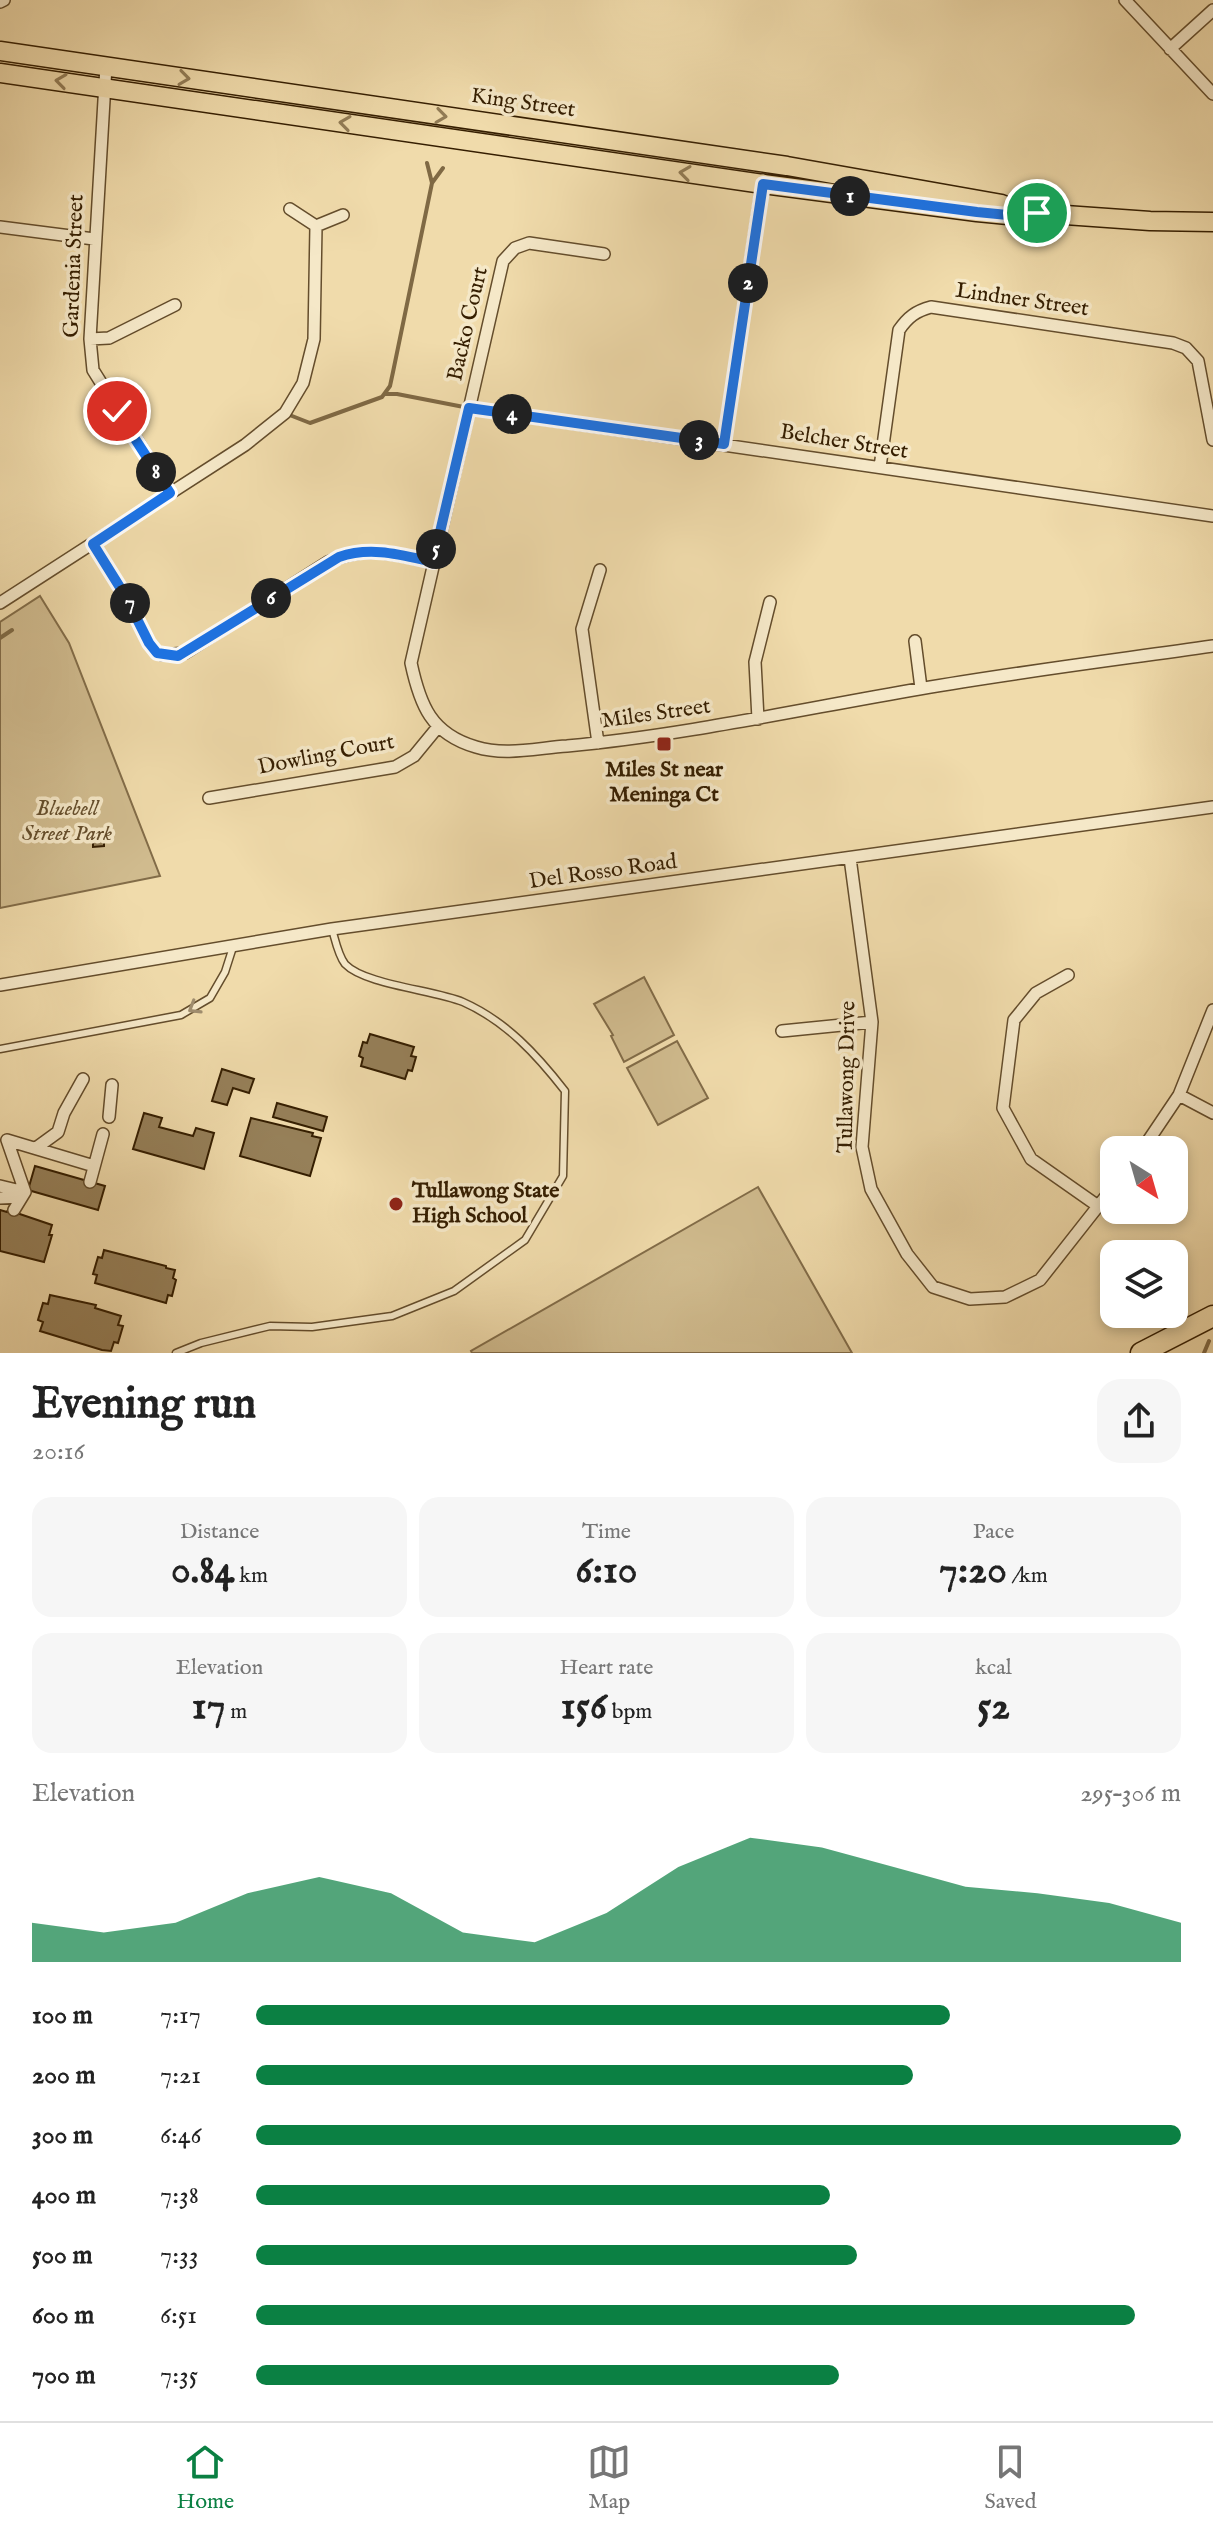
<!DOCTYPE html>
<meta charset="utf-8">
<style>
:root{--surface:#fff;--page:#f6f6f6;--text:#222;--muted:#767676;--line:#e0e0e0;--accent:#0b8043}
body{margin:0;font-family:"IM FELL English",serif;background:var(--page);color:var(--text);height:100vh;display:flex;flex-direction:column;font-size:30px;white-space:nowrap}
*{box-sizing:border-box;margin:0}
p{font-size:26px;color:var(--muted)}
.icon{flex:none;width:44px;height:44px;fill:none;stroke:currentColor;stroke-width:2;stroke-linecap:round;stroke-linejoin:round}
.map{position:relative;height:1353px;overflow:hidden}
.side{display:flex;flex-direction:column;background:var(--surface);flex:1}
.side>*{flex:none}
.needle{width:52px;rotate:143deg}
.controls{position:absolute;left:1100px;top:1136px;display:grid;gap:16px}
.controls a{display:grid;place-items:center;width:88px;height:88px;border-radius:16px;background:var(--surface);box-shadow:0 4px 12px #0003;font-size:40px}
.pin{position:absolute;display:grid;place-items:center;width:68px;height:68px;color:#fff;margin:-34px;border:4px solid #fff;border-radius:50%;box-shadow:0 2px 8px #0007}
.km{position:absolute;width:40px;height:40px;margin:-20px;border-radius:50%;background:#222;color:#fff;font-size:22px;line-height:40px;text-align:center}
.round{display:grid;place-items:center;flex:none;width:84px;height:84px;border-radius:24px;background:var(--page)}
.overview{display:flex;align-items:center;justify-content:space-between;height:136px;padding:0 32px}
h1{font-size:44px;font-weight:700;line-height:60px}
.stats{display:grid;grid-template-columns:repeat(3,1fr);gap:12px;height:136px;padding:8px 32px}
.stats div{display:grid;align-content:center;border-radius:20px;background:var(--page);text-align:center}
.stats b{font-size:40px;font-weight:700}
.stats small{font-size:22px;font-weight:400}
.stats p{font-size:22px}
.chart{height:224px;padding:16px 32px}
.chart p{display:flex;justify-content:space-between}
.chart svg{width:100%;height:144px;margin-top:8px;fill:var(--accent);opacity:.7}
ul{padding:0 32px;list-style:none;font-size:26px}
li{display:grid;grid-template-columns:128px 96px 1fr;align-items:center;height:60px}
li i{height:20px;border-radius:10px;background:var(--accent)}
.tab-bar{display:flex;justify-content:space-around;align-items:center;height:112px;border-top:2px solid var(--line);background:var(--surface);font-size:22px;color:var(--muted)}
.tab-bar a{display:grid;justify-items:center;gap:4px}
.tab-bar .selected{color:var(--accent)}
.map>svg:first-child{display:block}
.green{fill:#d0bb8e;stroke:#826c48;stroke-width:2}
.lines{fill:none;stroke-linecap:round;stroke-linejoin:round}
.stream{stroke:#7f6944;stroke-width:4}
.building{fill:#968059;stroke:#351e01;stroke-width:2}
.lane-casing{stroke:#644d2c;stroke-width:9}
.street-casing{stroke:#644d2c;stroke-width:14}
.primary-casing{stroke:#351e01;stroke-width:21}
.highway-casing{stroke:#351e01;stroke-width:23}
.lane{stroke:#f5e8c8;stroke-width:6}
.street{stroke:#f5e8c8;stroke-width:11}
.primary{stroke:#f0dbab;stroke-width:18}
.highway{stroke:#f0dbab;stroke-width:20}
.oneway{stroke:#927c56}
.oneway2{stroke:#9f8d6e}
.route-casing{stroke:#fff;stroke-width:16}
.route{stroke:#1a73e8;stroke-width:10}
.poi-dot{fill:#8f2418;stroke:#f5e8c8;stroke-width:3}
.labels{text-anchor:middle;dominant-baseline:central;stroke-width:7;stroke-linejoin:round;paint-order:stroke}
.street-label{font-size:22px;fill:#351e01;stroke:#f5e8c8}
.poi-label{font-size:22px;font-weight:bold;fill:#351e01;stroke:#f5e8c8}
.park-label{font-size:22px;font-style:italic;fill:#644d2b;stroke:#f5e8c8}
</style>
<div class="map">
<svg width="1213" height="1353" viewBox="0 0 1213 1353">
<rect width="100%" height="100%" fill="#f0dbab"/>
<filter id="stains"><feTurbulence type="fractalNoise" baseFrequency=".0025" numOctaves="4"/><feColorMatrix values="0 0 0 0 .2 0 0 0 0 .09 0 0 0 0 .02 0 0 0 .5 -.17"/></filter>
<radialGradient id="worn" r=".72"><stop offset=".6" stop-color="#630" stop-opacity="0"/><stop offset="1" stop-color="#630" stop-opacity=".3"/></radialGradient>
<path class="green" d="M40,596l29,47 91,233 -160,32v-286z
M644,977l30,58 -50,27 -13,-26 2,-1 -19,-31z
M677,1041l31,57 -50,27 -31,-57z
M758,1187l94,166h-380l-1,-2z"/>
<g class="lines">
<path class="stream" d="M432,183l11,-15
M385,394h12l72,14
M287,414l23,9 72,-26 8,-11 3,-14 39,-189 -5,-20
M0,638l12,-8
M1204,1353l5,-12"/>
</g>
<path class="building" d="M104,834v12l-11,1v-12z
M370,1034l44,13 -3,9 5,1 -4,14 -4,-1 -3,9 -44,-13 2,-8 -4,-2 4,-14 4,1z
M222,1069l32,10 -5,14 -16,-5 -6,17 -15,-4z
M277,1103l50,14 -4,14 -50,-14z
M144,1113l18,5 -3,9 34,9 3,-8 18,5 -10,36 -71,-20z
M251,1118l62,15 -1,3 9,2 -11,38 -70,-20z
M35,1166l70,20 -7,24 -70,-20z
M0,1210l7,2 1,-2 44,15 -3,10h3l-8,27 -44,-11z
M104,1250l62,16v2l9,2 -2,8 3,2 -4,16 -4,-1 -2,8 -71,-20 2,-8 -4,-1 5,-17 4,1z
M50,1295l46,10 -1,3 26,8 -3,9 5,1 -5,17 -4,-1 -3,9 -9,-1 -62,-19 3,-9 -5,-2 5,-17 5,1z"/>
<g class="lines">
<defs>
<path id="lane" d="M0,1049l181,-34 29,-17 15,-26 8,-25
M176,1353l25,-10 69,-17 42,1 80,-11 62,-25 71,-51 38,-64 2,-85c-28,-36 -59,-70 -102,-89 -28,-12 -98,-17 -118,-38 -7,-9 -10,-25 -13,-35"/>
<path id="street" d="M1125,0l88,94
M0,2l4,-2
M1170,49l43,-39
M106,66l-16,273 3,31 77,123
M290,209l26,17 27,-11
M0,227l94,12
M604,254l-75,-11 -14,5 -12,13 -92,402c9,42 20,71 65,84 29,9 61,1 91,-1 118,-11 235,-37 352,-57 98,-17 196,-29 294,-43
M90,339l19,-1 66,-33
M469,408l744,108
M724,444l39,-264
M880,467l19,-137c9,-13 17,-19 32,-23l242,36 13,5 12,13 15,79
M93,544l33,53 23,46 8,10 6,2 22,-2 143,-91c39,-17 64,-8 105,0
M0,603l245,-158 40,-32 18,-30 11,-44 2,-113
M915,641l6,47
M758,719l-3,-57 15,-60
M598,743l-16,-114 18,-59
M209,798l186,-31 19,-11 23,-28
M850,858l22,164 -10,125 9,42 36,65 26,33 37,12 35,-2 35,-17 74,-94
M1068,975l-32,18 -22,27 -11,88 28,51 67,47
M0,985l332,-56 881,-122
M782,1031l90,-9
M1179,1095l34,18
M109,1117l3,-32
M36,1148l22,-16 6,-19 19,-34
M1142,1150l37,-55 34,-85
M90,1182l13,-48
M0,1186l25,6
M0,1198l21,-1
M14,1210l11,-18 -18,-52 87,26"/>
<path id="primary" d="M0,51l787,115 215,38
M0,73l763,111 214,28 41,4 19,-3 113,8 63,1"/>
<path id="highway" d="M1141,1353l72,-37"/>
</defs>
<use href="#lane" class="lane-casing"/>
<use href="#street" class="street-casing"/>
<use href="#primary" class="primary-casing"/>
<use href="#highway" class="highway-casing"/>
<use href="#lane" class="lane"/>
<use href="#street" class="street"/>
<use href="#primary" class="primary"/>
<use href="#highway" class="highway"/>
</g>
<defs><path id="oneway-chevron" d="M-2-3.5L2.5 0L-2 3.5" fill="none" stroke-width="1.6" stroke-linecap="round" stroke-linejoin="round" transform="scale(2)"/></defs>
<g class="oneway">
<use href="#oneway-chevron" transform="translate(184 78) rotate(8)"/>
<use href="#oneway-chevron" transform="translate(61 81) rotate(-172)"/>
<use href="#oneway-chevron" transform="translate(441 116) rotate(8)"/>
<use href="#oneway-chevron" transform="translate(345 123) rotate(-172)"/>
<use href="#oneway-chevron" transform="translate(685 173) rotate(-172)"/>
</g>
<use class="oneway2" href="#oneway-chevron" transform="translate(194 1008) rotate(149)"/>
<g class="lines">
<defs>
<path id="route" d="M117,411l53,82 -77,51 33,53 23,46 8,10 21,3 161,-99c32,-11 62,-2 94,5l36,-154 255,36 39,-260 214,28 41,4 19,-3"/>
</defs>
<use href="#route" class="route-casing"/>
<use href="#route" class="route"/>
</g>
<g class="poi-dot">
<rect x="656" y="736" width="16" height="16" rx="4"/>
<circle cx="396" cy="1204" r="8"/>
</g>
<g class="labels">
<g class="street-label">
<text transform="translate(523 103) rotate(8)">King Street</text>
<text transform="translate(74 266) rotate(-88)">Gardenia Street</text>
<text transform="translate(1022 300) rotate(8)">Lindner Street</text>
<text transform="translate(468 324) rotate(-77)">Backo Court</text>
<text transform="translate(844 442) rotate(9)">Belcher Street</text>
<text transform="translate(656 714) rotate(-8)">Miles Street</text>
<text transform="translate(326 755) rotate(-11)">Dowling Court</text>
<text transform="translate(603 872) rotate(-8)">Del Rosso Road</text>
<text transform="translate(847 1077) rotate(-89)">Tullawong Drive</text>
</g>
<g class="poi-label">
<text x="664" y="770">Miles St near<tspan x="664" dy="25">Meninga Ct</tspan></text>
<text x="412" y="1191" text-anchor="start">Tullawong State<tspan x="412" dy="25">High School</tspan></text>
</g>
<g class="park-label">
<text x="67" y="809">Bluebell<tspan x="67" dy="25">Street Park</tspan></text>
</g>
</g>
<rect width="100%" height="100%" filter="url(#stains)"/>
<rect width="100%" height="100%" fill="url(#worn)"/>
</svg>
<div class="controls">
<a><svg class="needle" viewBox="-14 -14 28 28"><path d="M0-13l5 13h-10z" fill="#e53935"/><path d="M0 13l5-13h-10z" fill="#767676"/></svg></a>
<a><svg class="icon" aria-label="layers" viewBox="0 0 24 24"><path d="M12 4l9 5-9 5-9-5zM3 14l9 5 9-5"/></svg></a>
</div>
<div class="pin" style="left:1037px;top:213px;background:#1e9e55"><svg class="icon" aria-label="arrive" viewBox="0 0 24 24"><path d="M6 21V4h12l-3 4 3 4H6"/></svg></div>
<div class="pin" style="left:117px;top:411px;background:#d93025"><svg class="icon" aria-label="check" viewBox="0 0 24 24"><path d="M5 12l5 5 9-10"/></svg></div>
<b class="km" style="left:850px;top:196px">1</b>
<b class="km" style="left:748px;top:283px">2</b>
<b class="km" style="left:699px;top:440px">3</b>
<b class="km" style="left:512px;top:414px">4</b>
<b class="km" style="left:436px;top:549px">5</b>
<b class="km" style="left:271px;top:598px">6</b>
<b class="km" style="left:130px;top:603px">7</b>
<b class="km" style="left:156px;top:472px">8</b>
</div>
<section class="side">
<div class="overview"><div><h1>Evening run</h1><p>20:16</p></div><a class="round"><svg class="icon" aria-label="share" viewBox="0 0 24 24"><path d="M12 15V3M7 8l5-5 5 5M5 13v7h14v-7"/></svg></a></div>
<div class="stats">
<div><p>Distance</p><b>0.84<small> km</small></b></div>
<div><p>Time</p><b>6:10</b></div>
<div><p>Pace</p><b>7:20<small> /km</small></b></div>
</div>
<div class="stats">
<div><p>Elevation</p><b>17<small> m</small></b></div>
<div><p>Heart rate</p><b>156<small> bpm</small></b></div>
<div><p>kcal</p><b>52</b></div>
</div>
<div class="chart"><p><span>Elevation</span>295–306 m</p>
<svg viewBox="0 0 160 44" preserveAspectRatio="none"><path d="M0 44V32L10 35L20 32L30 23L40 18L50 23L60 35L70 38L80 29L90 15L100 6L110 9L120 15L130 21L140 23L150 26L160 32V44z"/></svg>
</div>
<ul>
<li><b>100 m</b>7:17<i style="width:75%"></i></li>
<li><b>200 m</b>7:21<i style="width:71%"></i></li>
<li><b>300 m</b>6:46<i style="width:100%"></i></li>
<li><b>400 m</b>7:38<i style="width:62%"></i></li>
<li><b>500 m</b>7:33<i style="width:65%"></i></li>
<li><b>600 m</b>6:51<i style="width:95%"></i></li>
<li><b>700 m</b>7:35<i style="width:63%"></i></li>
</ul>
</section>
<nav class="tab-bar">
<a class="selected"><svg class="icon" aria-label="home" viewBox="0 0 24 24"><path d="M3 11l9-7 9 7M6 9v11h12V9"/></svg>Home</a>
<a><svg class="icon" aria-label="map" viewBox="0 0 24 24"><path d="M3 6l6-2 6 2 6-2v14l-6 2-6-2-6 2zM9 4v14M15 6v14"/></svg>Map</a>
<a><svg class="icon" aria-label="saved" viewBox="0 0 24 24"><path d="M7 4h10v16l-5-4-5 4z"/></svg>Saved</a>
</nav>
